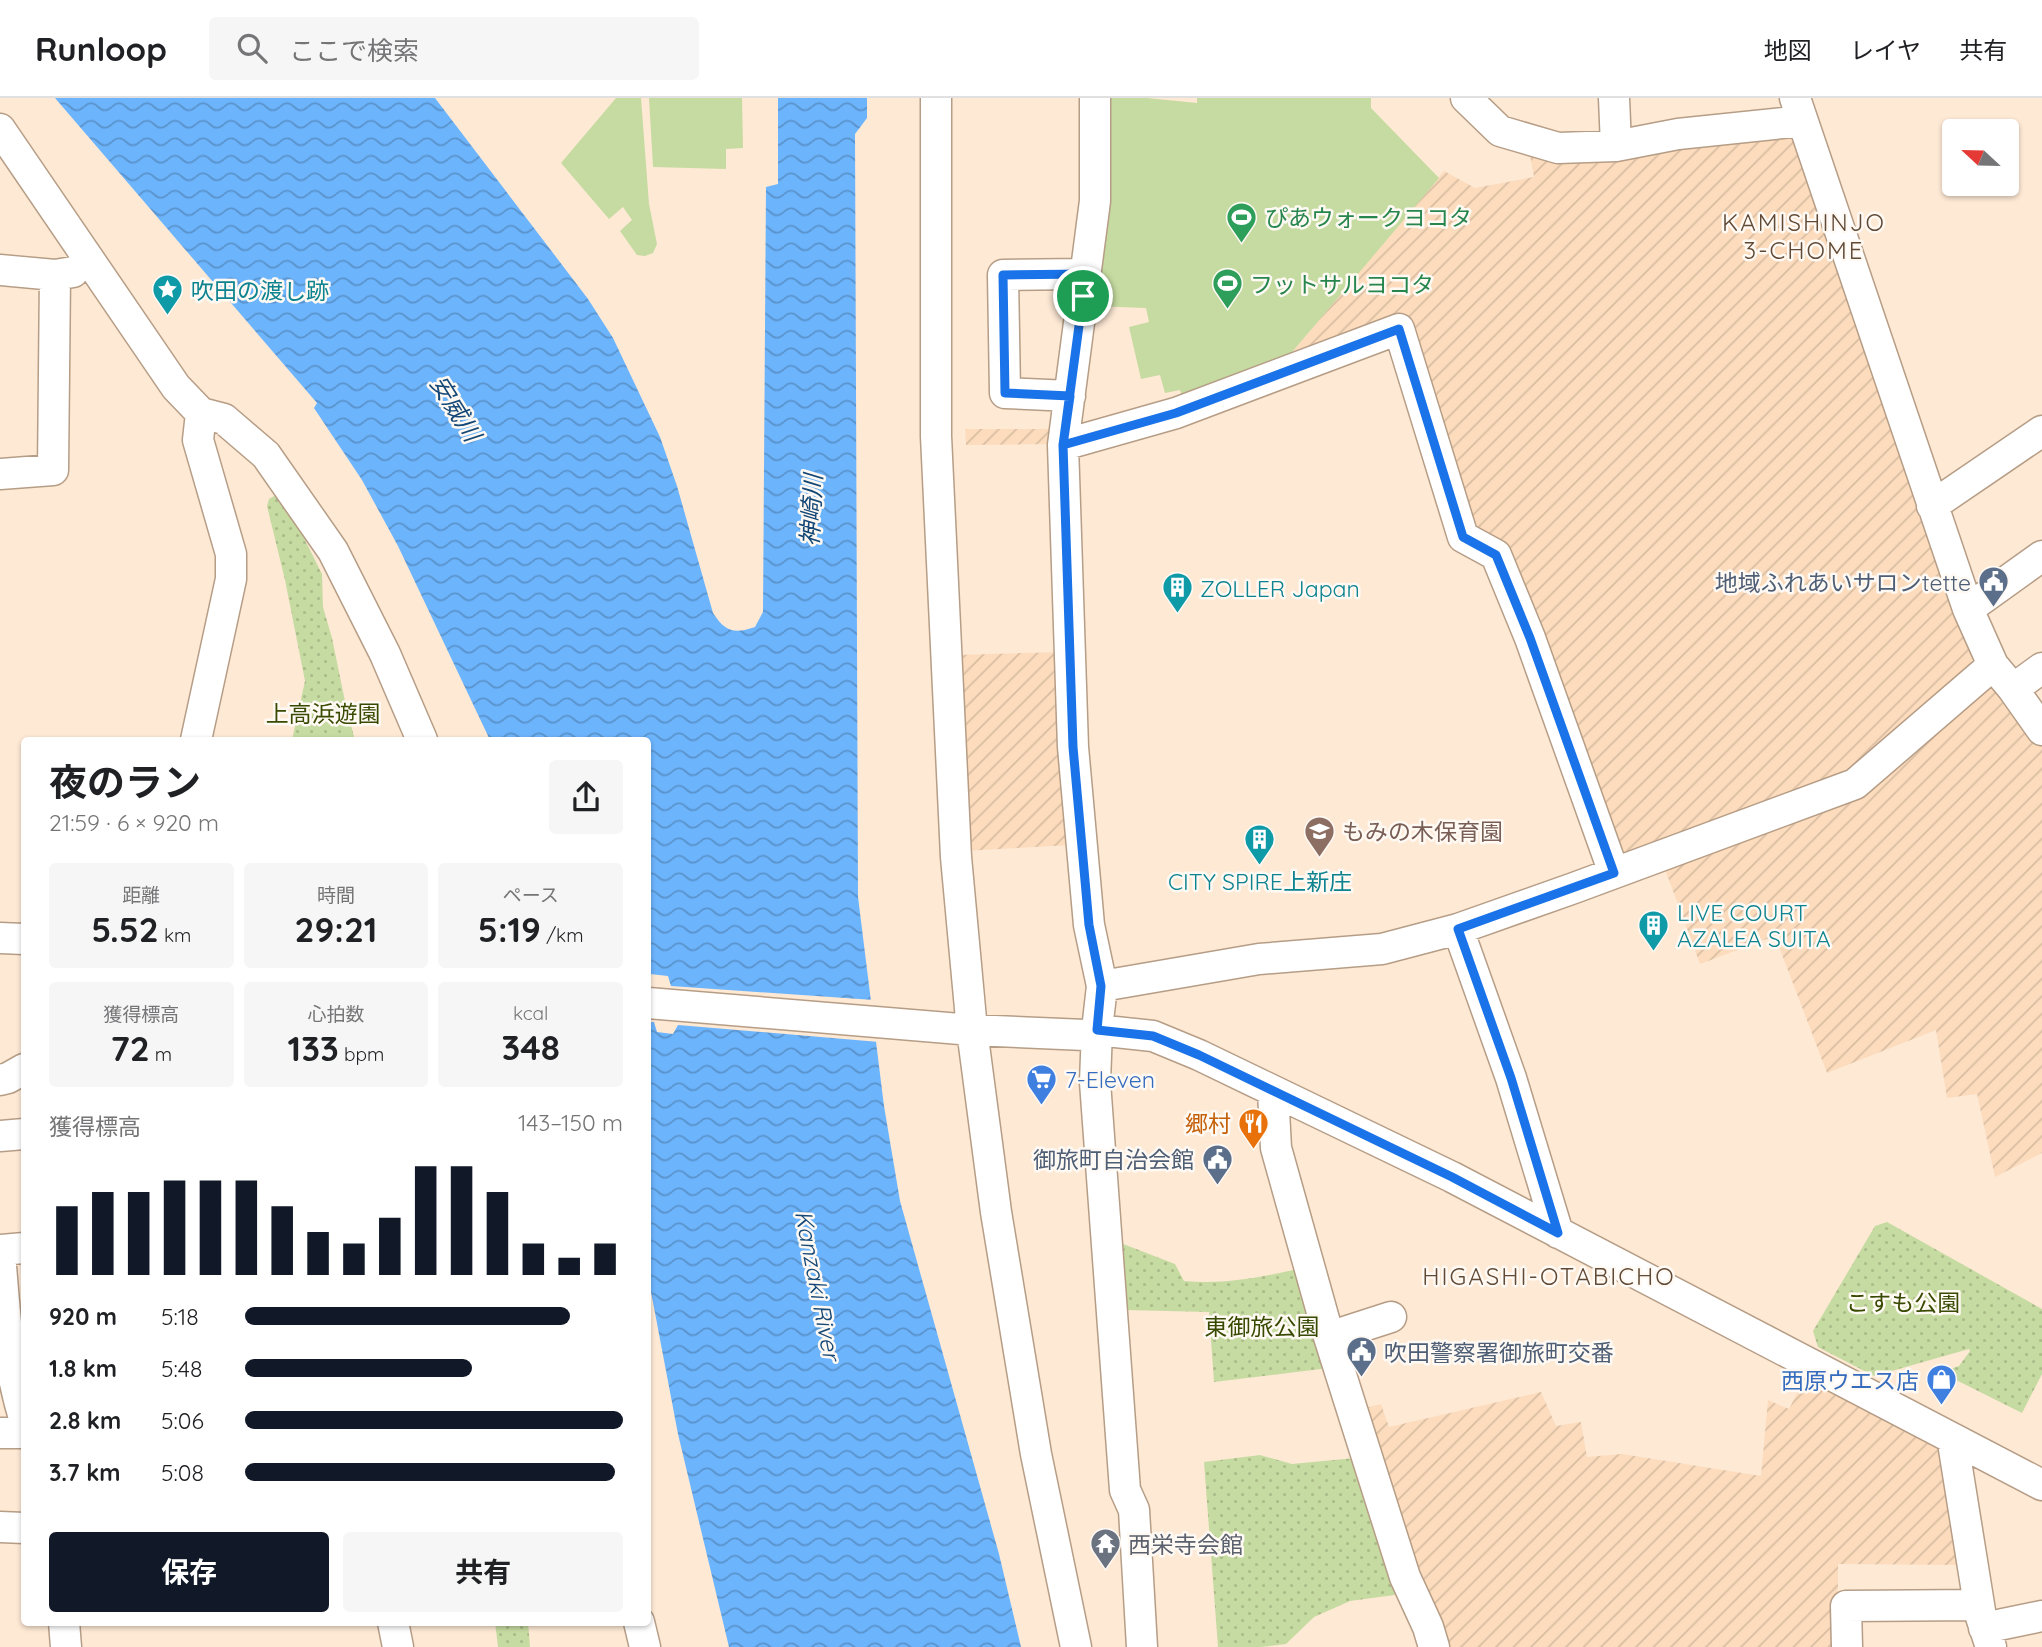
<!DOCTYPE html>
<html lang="ja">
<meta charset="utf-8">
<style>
:root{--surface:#fff;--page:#f6f6f6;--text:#202124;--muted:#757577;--line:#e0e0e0;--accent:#111827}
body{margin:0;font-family:Quicksand,"Noto Sans JP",sans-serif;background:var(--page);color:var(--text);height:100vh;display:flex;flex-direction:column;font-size:26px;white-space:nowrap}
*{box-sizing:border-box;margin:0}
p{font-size:23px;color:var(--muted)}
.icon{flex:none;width:38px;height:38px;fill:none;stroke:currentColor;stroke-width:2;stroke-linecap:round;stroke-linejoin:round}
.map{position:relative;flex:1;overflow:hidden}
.details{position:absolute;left:21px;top:639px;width:630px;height:889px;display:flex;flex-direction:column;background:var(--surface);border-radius:7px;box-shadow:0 2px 5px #0004}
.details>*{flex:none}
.needle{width:46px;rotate:292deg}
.buttons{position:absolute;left:1942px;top:21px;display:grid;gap:14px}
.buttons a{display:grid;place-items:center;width:77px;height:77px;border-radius:7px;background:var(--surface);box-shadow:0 2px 5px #0004;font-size:35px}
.pin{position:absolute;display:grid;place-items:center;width:60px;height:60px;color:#fff;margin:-30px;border:4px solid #fff;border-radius:50%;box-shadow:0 2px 7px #0007}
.round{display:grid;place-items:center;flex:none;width:74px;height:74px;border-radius:7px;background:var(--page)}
.headline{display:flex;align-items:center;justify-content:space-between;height:119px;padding:0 28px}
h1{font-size:38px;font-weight:700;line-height:52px}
.figures{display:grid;grid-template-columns:repeat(3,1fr);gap:10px;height:119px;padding:7px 28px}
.figures div{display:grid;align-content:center;border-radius:7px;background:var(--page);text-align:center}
.figures b{font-size:35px;font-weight:700}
.figures small{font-size:19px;font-weight:400}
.figures p{font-size:19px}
.chart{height:196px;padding:14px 28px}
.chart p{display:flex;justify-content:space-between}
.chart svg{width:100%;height:126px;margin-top:7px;stroke:var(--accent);stroke-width:6}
.primary-button{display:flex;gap:14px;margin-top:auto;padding:14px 28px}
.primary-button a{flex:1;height:80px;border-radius:7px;background:var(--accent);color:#fff;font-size:28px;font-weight:700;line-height:80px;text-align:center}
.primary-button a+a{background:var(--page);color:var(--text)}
ul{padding:0 28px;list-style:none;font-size:23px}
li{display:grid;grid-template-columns:112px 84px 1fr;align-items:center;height:52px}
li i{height:18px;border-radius:9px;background:var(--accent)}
header{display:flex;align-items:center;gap:42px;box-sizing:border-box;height:98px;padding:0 35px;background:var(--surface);border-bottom:2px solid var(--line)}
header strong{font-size:33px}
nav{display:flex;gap:38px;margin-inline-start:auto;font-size:24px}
.search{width:490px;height:63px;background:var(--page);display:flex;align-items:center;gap:18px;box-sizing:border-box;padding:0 24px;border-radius:7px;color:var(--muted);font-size:26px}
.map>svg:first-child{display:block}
.industrial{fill:url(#industrial-furrows)}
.grass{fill:#c6dba1}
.park{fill:url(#park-dots)}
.water{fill:url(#water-waves)}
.pier{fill:#fee9d5}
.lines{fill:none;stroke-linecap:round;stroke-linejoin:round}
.minor-casing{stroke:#b69d86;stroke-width:33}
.minor{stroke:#fff;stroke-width:30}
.route-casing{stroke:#fff;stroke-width:14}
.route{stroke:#1a73e8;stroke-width:9}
.labels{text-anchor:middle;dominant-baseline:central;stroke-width:5;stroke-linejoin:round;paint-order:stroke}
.leisure-label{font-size:23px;fill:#27864d;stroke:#fff9f4;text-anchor:start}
.culture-label{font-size:23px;fill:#0d838f;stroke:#fff9f4;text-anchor:start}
.service-label{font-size:23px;fill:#4e5e75;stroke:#fff9f4;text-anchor:end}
.park-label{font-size:23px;fill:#374a00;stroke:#fff9f4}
.education-label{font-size:23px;fill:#785e54;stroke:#fff9f4;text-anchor:start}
.shop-label{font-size:23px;fill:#366cbe;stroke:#fff9f4;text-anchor:start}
.food-label{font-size:23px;fill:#c56008;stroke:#fff9f4;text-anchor:end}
.worship-label{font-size:23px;fill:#5b616d;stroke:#fff9f4;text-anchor:start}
.neighbourhood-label{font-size:24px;letter-spacing:2px;fill:#604a36;stroke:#fff9f4}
.water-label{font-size:24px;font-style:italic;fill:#154876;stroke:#fff9f4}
</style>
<header>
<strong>Runloop</strong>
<div class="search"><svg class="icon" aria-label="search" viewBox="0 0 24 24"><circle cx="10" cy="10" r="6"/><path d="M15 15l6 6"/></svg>ここで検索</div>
<nav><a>地図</a><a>レイヤ</a><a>共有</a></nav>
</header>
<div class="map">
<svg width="2042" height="1549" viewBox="0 0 2042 1549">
<defs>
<pattern id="industrial-furrows" width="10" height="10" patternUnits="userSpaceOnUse" patternTransform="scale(1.75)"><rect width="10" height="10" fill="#fcdcbd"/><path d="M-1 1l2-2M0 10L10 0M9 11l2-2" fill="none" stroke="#d9bda2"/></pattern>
<pattern id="park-dots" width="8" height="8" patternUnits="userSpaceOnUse" patternTransform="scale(1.75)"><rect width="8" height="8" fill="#c6dba1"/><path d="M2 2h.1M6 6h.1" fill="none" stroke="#abbc8a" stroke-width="1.8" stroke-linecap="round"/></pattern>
<pattern id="water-waves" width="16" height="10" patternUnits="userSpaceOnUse" patternTransform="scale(1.75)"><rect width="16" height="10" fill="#6cb4fc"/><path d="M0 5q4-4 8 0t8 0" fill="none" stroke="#5a93cc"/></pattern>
</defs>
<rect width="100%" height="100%" fill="#fee9d5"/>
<path class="industrial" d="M1799,37l176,516 -9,26 -109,95 -233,89 -118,-309 -38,-21 -61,-207 -125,40 162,-193 31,17 59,-11 -6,-32z
M965,331h88v15l-87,1z
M1060,554l11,193 -107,6 -9,-196z
M1980,588l29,9 33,49v409l-47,24 -18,-83 -30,4 -11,-68 -109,43 -52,-137 -75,28 -37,-100 195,-74z
M1807,1276l139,73 21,118 -129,-1v83h-400l-77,-238 20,-5 8,23 152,-35 15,34 25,-4 6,35 35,-3 139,22 7,-76 21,9z"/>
<path class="grass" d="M616,0h25l8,106 8,40 -4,9 -8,3 -8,-1 -17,-24 12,-11 -9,-13 -14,12 -48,-56z
M649,0h93l1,50 -17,1v20l-73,-2z
M1107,0h40l50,5v-5h174v10l68,70 -157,186 -98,39 -4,-13 -15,3 -5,-18 -19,4 -12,-52 20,-5 -3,-14 -55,-2z"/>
<path class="park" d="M281,394l41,82 1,33 9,31 15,73 8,29h-63l13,-59 -20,-101 -18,-74 2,-7z
M1887,1124l155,87v65l-20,39 -76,-38 1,-5 12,-4 11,-15 -1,-2 -95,27 -56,-29 -5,-16 62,-105z
M1118,1144l57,22 9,17c40,4 80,-4 118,-13l27,100 -115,14 -5,-70 -85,-2z
M1260,1357l32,9 63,-6 47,136 -52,7 -36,16 -28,27 -25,3h-43l-14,-185z
M495,1524h33l2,25h-32z"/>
<path class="water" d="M55,0h380l153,201 25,39 47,99 17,49 36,127c12,19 22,21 42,14l8,-15 3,-425 12,-3v-86h89v20l-12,16 3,763 26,209 16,95 99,353 22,93h-292l-51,-213 -30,-158v-536h-158l-92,-194 -36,-66 -48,-72 3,-5z"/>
<path class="pier" d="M650,876l18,2 3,10 203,14 5,42 -201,-17 -5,9 -16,-2 -3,-10h-6v-43z"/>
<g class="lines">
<defs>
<path id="minor" d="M936,0v338l20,421 16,173 24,182 40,242 40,193
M1095,0v103l-32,244 10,302 16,178 13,61 -5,44 -2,52 30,408 9,20 8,137
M1466,0l34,33 58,17 58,-2 62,-12 124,-13
M1614,0l2,48
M1795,0l173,511 25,56 20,24 29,41
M0,31l176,258 25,26 23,6 42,36 67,96 52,103 37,86
M0,172l55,5 18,-3
M1070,298l-65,-3 -2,-118 82,-1
M1063,347l113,-32 223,-84 64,208 33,18 34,83 84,235
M0,376l53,-4 2,-195
M1932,408l110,-75
M1968,511l74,-53
M2013,591l29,-21
M196,642l35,-161v-25l-33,-114 3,-27
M1458,831l53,149 47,155
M0,840l24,1
M1102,888l157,-27 123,-10 76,-20 116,-41 281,-104 138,-119
M648,905l324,27 113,5 12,-5 56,6 46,19 253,122 590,308
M0,982l8,-2 16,-9
M1273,994l3,56 53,189 76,240 23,50 6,20
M0,1038l24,-2
M0,1152l24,-2
M0,1156c5,57 7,109 24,164
M1329,1239l62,-20
M0,1335h24
M1957,1344l-3,7 27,168 10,30
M0,1429l24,1
M64,1524l2,25
M393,1524l5,25
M639,1524l6,25
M1984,1530l58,-12
M1847,1549l-1,-41 133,-1"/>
</defs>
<use href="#minor" class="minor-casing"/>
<use href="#minor" class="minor"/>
</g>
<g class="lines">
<defs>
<path id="route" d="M1083,198l-20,149 10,302 16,178 12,61 -4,44 56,6 46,19 253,122 106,56 -47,-155 -53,-149 156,-56 -84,-235 -34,-83 -33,-18 -64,-208 -223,84 -113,32 7,-49 -65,-3 -2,-118 83,-1 -3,22"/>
</defs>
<use href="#route" class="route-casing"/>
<use href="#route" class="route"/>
</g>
<defs>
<symbol id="stadium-pin" viewBox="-11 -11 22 30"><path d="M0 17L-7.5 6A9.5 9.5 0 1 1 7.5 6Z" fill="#2e9e5b" stroke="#fff9f4"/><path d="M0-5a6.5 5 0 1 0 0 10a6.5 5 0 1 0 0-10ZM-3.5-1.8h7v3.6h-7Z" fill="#fff"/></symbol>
<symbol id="sight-pin" viewBox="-11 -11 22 30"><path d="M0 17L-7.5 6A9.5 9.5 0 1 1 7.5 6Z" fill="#0f9aa8" stroke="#fff9f4"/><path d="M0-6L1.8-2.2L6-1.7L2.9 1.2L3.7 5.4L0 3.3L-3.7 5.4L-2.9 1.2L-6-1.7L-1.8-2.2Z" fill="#fff"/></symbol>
<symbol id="civic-pin" viewBox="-11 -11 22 30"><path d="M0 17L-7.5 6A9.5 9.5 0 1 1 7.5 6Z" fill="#5c6f8a" stroke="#fff9f4"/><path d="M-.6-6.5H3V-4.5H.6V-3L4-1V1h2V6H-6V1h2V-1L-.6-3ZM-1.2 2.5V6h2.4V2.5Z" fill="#fff"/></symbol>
<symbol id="building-pin" viewBox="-11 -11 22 30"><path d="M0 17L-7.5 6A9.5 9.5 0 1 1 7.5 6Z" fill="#0f9aa8" stroke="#fff9f4"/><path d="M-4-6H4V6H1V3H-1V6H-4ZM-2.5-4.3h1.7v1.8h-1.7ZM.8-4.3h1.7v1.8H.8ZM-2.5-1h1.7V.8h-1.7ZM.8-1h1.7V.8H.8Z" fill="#fff"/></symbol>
<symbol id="school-pin" viewBox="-11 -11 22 30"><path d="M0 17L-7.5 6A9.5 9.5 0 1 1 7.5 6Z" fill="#8d6e63" stroke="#fff9f4"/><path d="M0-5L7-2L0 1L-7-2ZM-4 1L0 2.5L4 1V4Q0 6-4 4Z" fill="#fff"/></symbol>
<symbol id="supermarket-pin" viewBox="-11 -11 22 30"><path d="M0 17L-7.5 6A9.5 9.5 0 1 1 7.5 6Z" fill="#3f7fe0" stroke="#fff9f4"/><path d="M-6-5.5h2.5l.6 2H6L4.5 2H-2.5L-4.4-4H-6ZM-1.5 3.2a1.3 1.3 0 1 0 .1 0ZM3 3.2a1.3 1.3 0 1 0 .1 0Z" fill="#fff"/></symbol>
<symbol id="restaurant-pin" viewBox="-11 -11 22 30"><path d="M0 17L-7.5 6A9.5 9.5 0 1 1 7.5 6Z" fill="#e8710a" stroke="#fff9f4"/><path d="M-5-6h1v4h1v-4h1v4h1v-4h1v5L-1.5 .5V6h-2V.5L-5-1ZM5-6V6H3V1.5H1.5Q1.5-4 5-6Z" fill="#fff"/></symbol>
<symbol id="shop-pin" viewBox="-11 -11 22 30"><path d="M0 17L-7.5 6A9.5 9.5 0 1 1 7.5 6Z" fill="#3f7fe0" stroke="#fff9f4"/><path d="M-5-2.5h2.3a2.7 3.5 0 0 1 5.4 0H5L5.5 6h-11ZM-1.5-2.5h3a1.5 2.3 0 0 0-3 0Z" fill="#fff"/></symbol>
<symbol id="temple-pin" viewBox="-11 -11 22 30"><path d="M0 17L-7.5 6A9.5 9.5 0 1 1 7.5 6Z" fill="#6b7280" stroke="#fff9f4"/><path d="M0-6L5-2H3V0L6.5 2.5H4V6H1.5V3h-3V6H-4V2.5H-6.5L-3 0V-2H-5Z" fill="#fff"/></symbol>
</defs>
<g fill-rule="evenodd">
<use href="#stadium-pin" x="1224" y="102" width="35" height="47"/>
<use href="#stadium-pin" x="1210" y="168" width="35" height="47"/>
<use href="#sight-pin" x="150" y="174" width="35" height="47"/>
<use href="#civic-pin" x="1976" y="466" width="35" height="47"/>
<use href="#building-pin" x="1160" y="472" width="35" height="47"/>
<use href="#school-pin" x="1302" y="716" width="35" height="47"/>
<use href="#building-pin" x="1242" y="724" width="35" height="47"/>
<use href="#building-pin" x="1636" y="810" width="35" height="47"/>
<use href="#supermarket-pin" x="1024" y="964" width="35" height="47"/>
<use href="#restaurant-pin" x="1236" y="1008" width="35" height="47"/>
<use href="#civic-pin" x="1200" y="1044" width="35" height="47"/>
<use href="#civic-pin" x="1344" y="1236" width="35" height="47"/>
<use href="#shop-pin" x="1924" y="1264" width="35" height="47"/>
<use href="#temple-pin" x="1088" y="1428" width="35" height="47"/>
</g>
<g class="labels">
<g class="leisure-label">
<text x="1265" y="119">ぴあウォークヨコタ</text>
<text x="1250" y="186">フットサルヨコタ</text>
</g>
<g class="culture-label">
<text x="191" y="192">吹田の渡し跡</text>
<text x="1200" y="490">ZOLLER Japan</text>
<text x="1260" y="783" text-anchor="middle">CITY SPIRE上新庄</text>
<text x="1677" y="814">LIVE COURT<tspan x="1677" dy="26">AZALEA SUITA</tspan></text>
</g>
<g class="service-label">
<text x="1971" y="484">地域ふれあいサロンtette</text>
<text x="1194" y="1061">御旅町自治会館</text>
<text x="1384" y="1254" text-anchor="start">吹田警察署御旅町交番</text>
</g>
<g class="park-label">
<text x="323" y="615">上高浜遊園</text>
<text x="1903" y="1204">こすも公園</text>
<text x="1262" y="1228">東御旅公園</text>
</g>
<g class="education-label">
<text x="1342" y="733">もみの木保育園</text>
</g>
<g class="shop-label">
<text x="1065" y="981">7-Eleven</text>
<text x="1919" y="1282" text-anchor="end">西原ウエス店</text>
</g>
<g class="food-label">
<text x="1231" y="1025">郷村</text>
</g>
<g class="worship-label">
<text x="1128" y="1446">西栄寺会館</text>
</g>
<g class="neighbourhood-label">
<text x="1804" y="124">KAMISHINJO<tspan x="1804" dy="28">3-CHOME</tspan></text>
<text x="1549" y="1178">HIGASHI-OTABICHO</text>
</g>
<g class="water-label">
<text transform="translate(456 310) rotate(58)">安威川</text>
<text transform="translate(811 412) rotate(-87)">神崎川</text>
<text transform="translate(818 1187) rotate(79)">Kanzaki River</text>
</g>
</g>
</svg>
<div class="buttons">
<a><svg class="needle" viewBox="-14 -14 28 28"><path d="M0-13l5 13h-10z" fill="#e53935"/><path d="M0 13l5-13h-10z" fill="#757577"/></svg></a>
</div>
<div class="pin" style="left:1083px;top:198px;background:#1e9e55"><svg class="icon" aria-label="arrive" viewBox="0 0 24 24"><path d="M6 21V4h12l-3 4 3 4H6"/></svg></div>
<section class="details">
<div class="headline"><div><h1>夜のラン</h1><p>21:59 · 6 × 920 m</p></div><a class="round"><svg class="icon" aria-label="share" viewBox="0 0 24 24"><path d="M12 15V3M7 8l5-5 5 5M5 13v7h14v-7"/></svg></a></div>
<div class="figures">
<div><p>距離</p><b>5.52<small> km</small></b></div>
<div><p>時間</p><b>29:21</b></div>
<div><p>ペース</p><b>5:19<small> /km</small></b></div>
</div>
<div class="figures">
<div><p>獲得標高</p><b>72<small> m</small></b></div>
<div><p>心拍数</p><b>133<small> bpm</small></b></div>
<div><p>kcal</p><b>348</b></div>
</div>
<div class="chart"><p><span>獲得標高</span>143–150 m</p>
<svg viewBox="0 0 160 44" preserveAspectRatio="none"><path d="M5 44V20M15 44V15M25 44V15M35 44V11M45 44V11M55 44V11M65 44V20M75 44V29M85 44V33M95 44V24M105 44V6M115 44V6M125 44V15M135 44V33M145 44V38M155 44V33"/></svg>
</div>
<ul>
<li><b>920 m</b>5:18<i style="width:86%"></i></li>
<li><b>1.8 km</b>5:48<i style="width:60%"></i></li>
<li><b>2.8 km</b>5:06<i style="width:100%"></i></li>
<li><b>3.7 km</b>5:08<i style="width:98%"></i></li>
</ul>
<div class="primary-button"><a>保存</a><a>共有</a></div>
</section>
</div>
